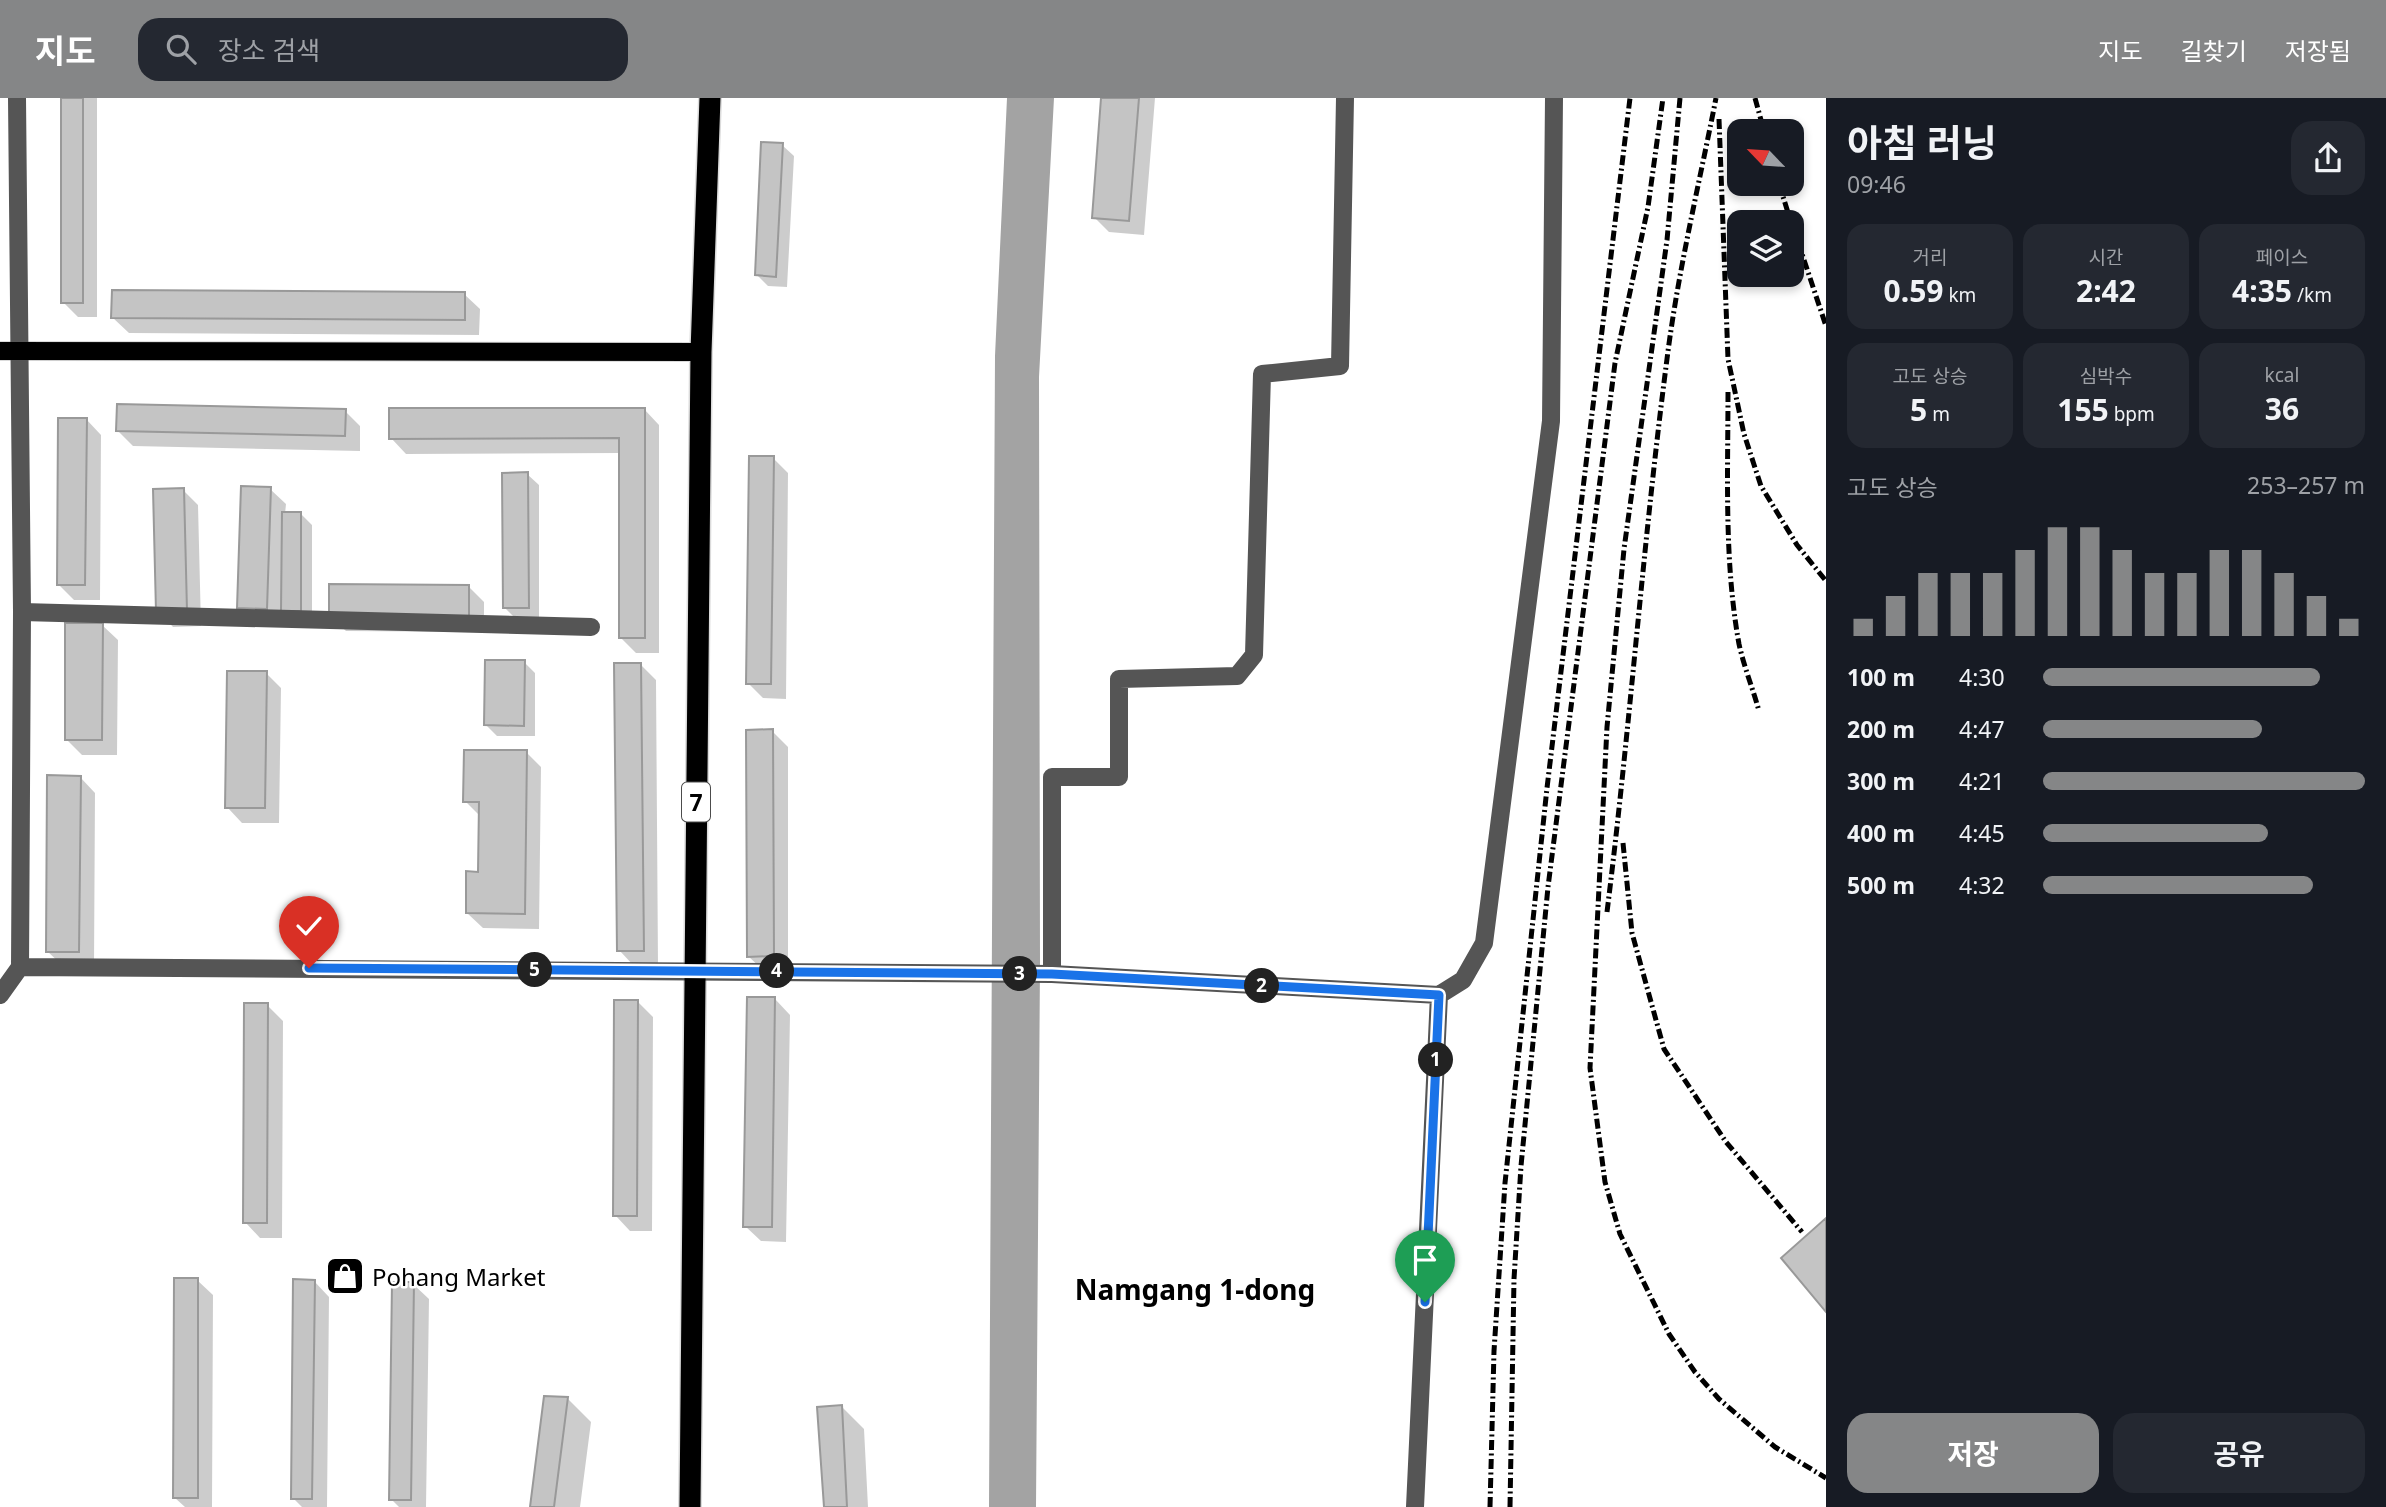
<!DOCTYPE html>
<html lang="ko">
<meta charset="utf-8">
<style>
:root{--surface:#171b24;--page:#242831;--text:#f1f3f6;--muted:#9ea1a6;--accent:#858687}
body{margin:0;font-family:"Noto Sans","Noto Sans KR",sans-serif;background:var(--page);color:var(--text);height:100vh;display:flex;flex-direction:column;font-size:26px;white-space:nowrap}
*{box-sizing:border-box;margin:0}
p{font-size:23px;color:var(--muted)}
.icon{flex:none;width:38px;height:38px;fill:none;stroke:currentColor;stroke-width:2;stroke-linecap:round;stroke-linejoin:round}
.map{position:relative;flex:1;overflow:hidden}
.drawer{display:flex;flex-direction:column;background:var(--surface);width:560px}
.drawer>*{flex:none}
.needle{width:46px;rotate:295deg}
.buttons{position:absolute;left:1727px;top:21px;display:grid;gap:14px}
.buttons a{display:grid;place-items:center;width:77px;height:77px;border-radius:14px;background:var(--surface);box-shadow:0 4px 10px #0003;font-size:35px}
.pin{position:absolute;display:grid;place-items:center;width:60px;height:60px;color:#fff;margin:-72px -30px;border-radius:50% 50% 50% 0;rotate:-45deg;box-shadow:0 0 7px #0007}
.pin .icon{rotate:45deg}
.km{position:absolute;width:35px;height:35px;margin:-18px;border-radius:50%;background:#222;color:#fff;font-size:19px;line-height:35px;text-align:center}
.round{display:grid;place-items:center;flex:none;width:74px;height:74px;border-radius:21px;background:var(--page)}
.summary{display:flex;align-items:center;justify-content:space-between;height:119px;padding:0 21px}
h1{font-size:38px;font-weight:700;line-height:52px}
.metrics{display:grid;grid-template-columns:repeat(3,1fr);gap:10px;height:119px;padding:7px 21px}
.metrics div{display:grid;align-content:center;border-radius:18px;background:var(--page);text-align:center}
.metrics b{font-size:30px;font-weight:700}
.metrics small{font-size:19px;font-weight:400}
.metrics p{font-size:19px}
.chart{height:196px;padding:14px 21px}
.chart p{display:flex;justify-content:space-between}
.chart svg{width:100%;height:126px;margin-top:7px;stroke:var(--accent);stroke-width:6}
.primary-button{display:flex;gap:14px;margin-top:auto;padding:14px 21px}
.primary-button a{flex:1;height:80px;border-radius:21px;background:var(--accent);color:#fff;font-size:28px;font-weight:700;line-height:80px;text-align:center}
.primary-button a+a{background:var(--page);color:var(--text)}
ul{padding:0 21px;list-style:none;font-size:23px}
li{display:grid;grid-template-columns:112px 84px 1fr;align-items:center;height:52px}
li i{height:18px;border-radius:9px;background:var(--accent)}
header{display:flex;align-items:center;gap:42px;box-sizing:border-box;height:98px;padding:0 35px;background:var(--accent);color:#fff}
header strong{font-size:33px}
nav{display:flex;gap:38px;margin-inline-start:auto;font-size:24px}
.search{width:490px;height:63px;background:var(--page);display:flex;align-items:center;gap:18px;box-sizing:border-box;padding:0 24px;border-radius:21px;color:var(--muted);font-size:26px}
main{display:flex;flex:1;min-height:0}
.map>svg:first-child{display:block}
.water{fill:#a3a3a3}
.shadow{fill:#0003}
.building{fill:#c4c4c4;stroke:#999;stroke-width:2}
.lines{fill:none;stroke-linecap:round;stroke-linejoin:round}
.major-casing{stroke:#dbdbdb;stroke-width:20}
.highway-casing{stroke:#dbdbdb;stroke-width:24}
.minor{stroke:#555;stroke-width:18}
.major{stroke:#000;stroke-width:18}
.highway{stroke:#000;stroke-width:21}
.rail{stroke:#000;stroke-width:5;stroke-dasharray:10 3.5 2 3.5;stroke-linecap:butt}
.route-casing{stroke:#fff;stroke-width:14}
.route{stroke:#1a73e8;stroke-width:9}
.labels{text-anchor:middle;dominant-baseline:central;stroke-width:5;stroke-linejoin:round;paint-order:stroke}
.shield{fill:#fff;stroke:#4c4c4c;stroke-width:2}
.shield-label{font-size:23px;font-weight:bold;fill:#000}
.poi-label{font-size:24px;fill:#000;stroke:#fff;text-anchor:start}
.quarter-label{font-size:28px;font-weight:bold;fill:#000;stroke:#fff}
</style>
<header>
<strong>지도</strong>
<div class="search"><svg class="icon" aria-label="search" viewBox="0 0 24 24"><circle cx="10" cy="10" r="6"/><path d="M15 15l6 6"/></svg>장소 검색</div>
<nav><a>지도</a><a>길찾기</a><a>저장됨</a></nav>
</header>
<main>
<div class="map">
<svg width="1826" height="1409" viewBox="0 0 1826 1409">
<rect width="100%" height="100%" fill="#fff"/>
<path class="water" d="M1007,0h47l-15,279 1,587 -4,543h-47l6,-1151z"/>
<path class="shadow" d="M63,0h34v219h-19l-15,-15z
M1103,0h52l-11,137 -35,-3 -15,-15z
M782,47l12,11 -7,131 -19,-1 -11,-11z
M464,196l16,15 -1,26 -350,-2 -16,-15z
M644,311l15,16v228h-23l-15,-15v-185l-215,1 -15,-16z
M345,313l15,15v25l-227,-5 -15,-15z
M86,321l15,16 -1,165h-26l-16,-16z
M773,360l15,15 -2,226 -23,-1 -15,-15z
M527,376l12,11v134h-23l-11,-11z
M270,391l16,15 -1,10h16l11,11v97h-58l-15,-15z
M183,392l15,15 3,121 -28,1 -15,-16z
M468,488l16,16v30l-138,-1 -16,-15z
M102,527l16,15 -1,115h-35l-16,-16z
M524,564l11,11v63h-38l-11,-11z
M641,567l15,15 2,285 -24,1 -15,-16z
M266,575l15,15 -2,135h-37l-15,-16z
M772,633l16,16v224h-24l-16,-15z
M526,654l15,15 -2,162 -56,-1 -16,-15 13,-39 1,-57 -16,-16z
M80,679l15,16 -1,173h-31l-16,-15z
M775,901l15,16 -4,227 -25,-1 -16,-15z
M638,904l15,15 -1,214h-22l-15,-16z
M267,907l16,16 -1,217h-22l-15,-16z
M197,1182l16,15 -1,212h-27l-10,-9z
M314,1183l15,16 -2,210h-25l-9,-9z
M413,1186l16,15 -3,208h-27l-8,-8z
M568,1301l23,23 -11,85h-48z
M841,1308l23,23 4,78h-42z"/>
<path class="building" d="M61,0h22v205h-22z
M1101,0h38l-10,123 -37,-3z
M761,44l22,1 -7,134 -21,-2z
M112,192l353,2v28l-354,-2z
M117,306l229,5 -1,27 -229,-5z
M389,310h256v230h-26v-200l-230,1z
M58,320h29l-2,167h-28z
M749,358h25l-3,228h-25z
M528,374l1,136h-26l-1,-135z
M241,388l30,1 -4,122 -30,-1z
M184,390l3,123 -31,1 -3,-123z
M282,414h19v99h-20z
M329,486l140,1v33l-140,-1z
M65,525h38l-1,117h-37z
M485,562h40l-1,66 -40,-1z
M614,565h27l3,288h-27z
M227,573h40l-2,137h-40z
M773,631l1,227 -27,1 -1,-227z
M464,652h63l-2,164 -59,-1v-42l12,1 1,-70h-16z
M47,677l34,1 -2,176h-33z
M747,899h28l-3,230h-29z
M614,902h24l-1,216h-24z
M244,905h24l-1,220h-24z
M1826,1120v94l-45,-54z
M174,1180h24v220h-25z
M293,1181l22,1 -3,219h-21z
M392,1184h22l-3,218h-22z
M544,1298l24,1 -14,110h-24z
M842,1307l5,102h-23l-7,-100z"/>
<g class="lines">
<defs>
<path id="major" d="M0,253l701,1"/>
<path id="highway" d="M690,1409l11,-1155 9,-254"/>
</defs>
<use href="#major" class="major-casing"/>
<use href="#highway" class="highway-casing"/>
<path class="minor" d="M17,0l5,514 -2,355
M22,514l569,15
M1052,876v-197h67v-98l118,-3 17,-21 8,-281 78,-8 5,-268
M0,897l20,-28 1032,7 387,21
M1415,1409l24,-512 24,-15 21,-37 67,-522 3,-323"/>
<use href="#major" class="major"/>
<use href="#highway" class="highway"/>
<path class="rail" d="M1680,0l-13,142 -43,309 -17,178 -17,341 15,114 15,52 49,100 26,38 24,27 56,48 51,31
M1755,0l9,33
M1719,21l9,240 16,75 17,52 36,59 29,36
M1779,86l12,38
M1792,126l34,102
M1728,294c0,84 -4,169 11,252 5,23 14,45 20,67
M1623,745l9,90 32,116 62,93 76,90
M1607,814c23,-184 36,-369 60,-553 11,-88 32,-174 49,-261
M1490,1409l4,-156 11,-168 42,-395 83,-690
M1510,1409l4,-228 7,-113 27,-279 67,-524 33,-156 15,-109"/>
</g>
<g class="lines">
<defs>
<path id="route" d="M309,870l743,6 387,21 -14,307"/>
</defs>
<use href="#route" class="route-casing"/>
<use href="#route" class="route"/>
</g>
<defs>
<symbol id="shop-square" viewBox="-11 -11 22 22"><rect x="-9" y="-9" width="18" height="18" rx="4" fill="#000" stroke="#fff"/><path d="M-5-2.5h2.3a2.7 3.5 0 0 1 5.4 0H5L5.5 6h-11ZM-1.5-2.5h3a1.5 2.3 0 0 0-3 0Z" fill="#fff"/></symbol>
</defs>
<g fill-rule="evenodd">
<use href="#shop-square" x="323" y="1156" width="44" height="44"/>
</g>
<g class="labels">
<rect class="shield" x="682" y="684.5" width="28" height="39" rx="5"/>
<g class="shield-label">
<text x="696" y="704">7</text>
</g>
<g class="poi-label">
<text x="372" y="1178">Pohang Market</text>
</g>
<g class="quarter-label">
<text x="1195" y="1191">Namgang 1-dong</text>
</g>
</g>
</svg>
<div class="buttons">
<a><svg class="needle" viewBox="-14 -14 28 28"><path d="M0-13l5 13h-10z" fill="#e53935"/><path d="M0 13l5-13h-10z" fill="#9ea1a6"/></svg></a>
<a><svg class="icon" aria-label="layers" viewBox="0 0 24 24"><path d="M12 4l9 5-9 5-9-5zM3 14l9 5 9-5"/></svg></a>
</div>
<div class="pin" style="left:1425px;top:1204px;background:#1e9e55"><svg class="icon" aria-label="arrive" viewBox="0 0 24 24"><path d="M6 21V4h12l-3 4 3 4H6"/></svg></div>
<div class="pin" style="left:309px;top:870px;background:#d93025"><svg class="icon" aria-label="check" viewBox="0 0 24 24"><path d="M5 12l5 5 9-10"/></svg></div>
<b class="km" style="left:1436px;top:962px">1</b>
<b class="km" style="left:1262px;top:888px">2</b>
<b class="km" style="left:1020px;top:876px">3</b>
<b class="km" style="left:777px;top:873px">4</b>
<b class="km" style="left:535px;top:872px">5</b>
</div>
<section class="drawer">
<div class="summary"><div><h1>아침 러닝</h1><p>09:46</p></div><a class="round"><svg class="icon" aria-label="share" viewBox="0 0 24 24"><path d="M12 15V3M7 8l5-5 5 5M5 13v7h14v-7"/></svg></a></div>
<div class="metrics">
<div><p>거리</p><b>0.59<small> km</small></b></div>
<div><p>시간</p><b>2:42</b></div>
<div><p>페이스</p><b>4:35<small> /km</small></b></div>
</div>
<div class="metrics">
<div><p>고도 상승</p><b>5<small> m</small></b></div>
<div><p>심박수</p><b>155<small> bpm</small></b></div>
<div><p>kcal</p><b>36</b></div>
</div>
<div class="chart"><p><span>고도 상승</span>253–257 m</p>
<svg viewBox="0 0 160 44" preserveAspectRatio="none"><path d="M5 44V38M15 44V30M25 44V22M35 44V22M45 44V22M55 44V14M65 44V6M75 44V6M85 44V14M95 44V22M105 44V22M115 44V14M125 44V14M135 44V22M145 44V30M155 44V38"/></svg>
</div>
<ul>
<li><b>100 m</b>4:30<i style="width:86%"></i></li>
<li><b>200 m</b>4:47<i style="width:68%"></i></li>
<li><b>300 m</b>4:21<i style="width:100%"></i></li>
<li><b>400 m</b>4:45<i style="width:70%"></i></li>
<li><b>500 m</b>4:32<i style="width:84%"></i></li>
</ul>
<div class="primary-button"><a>저장</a><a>공유</a></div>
</section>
</main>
